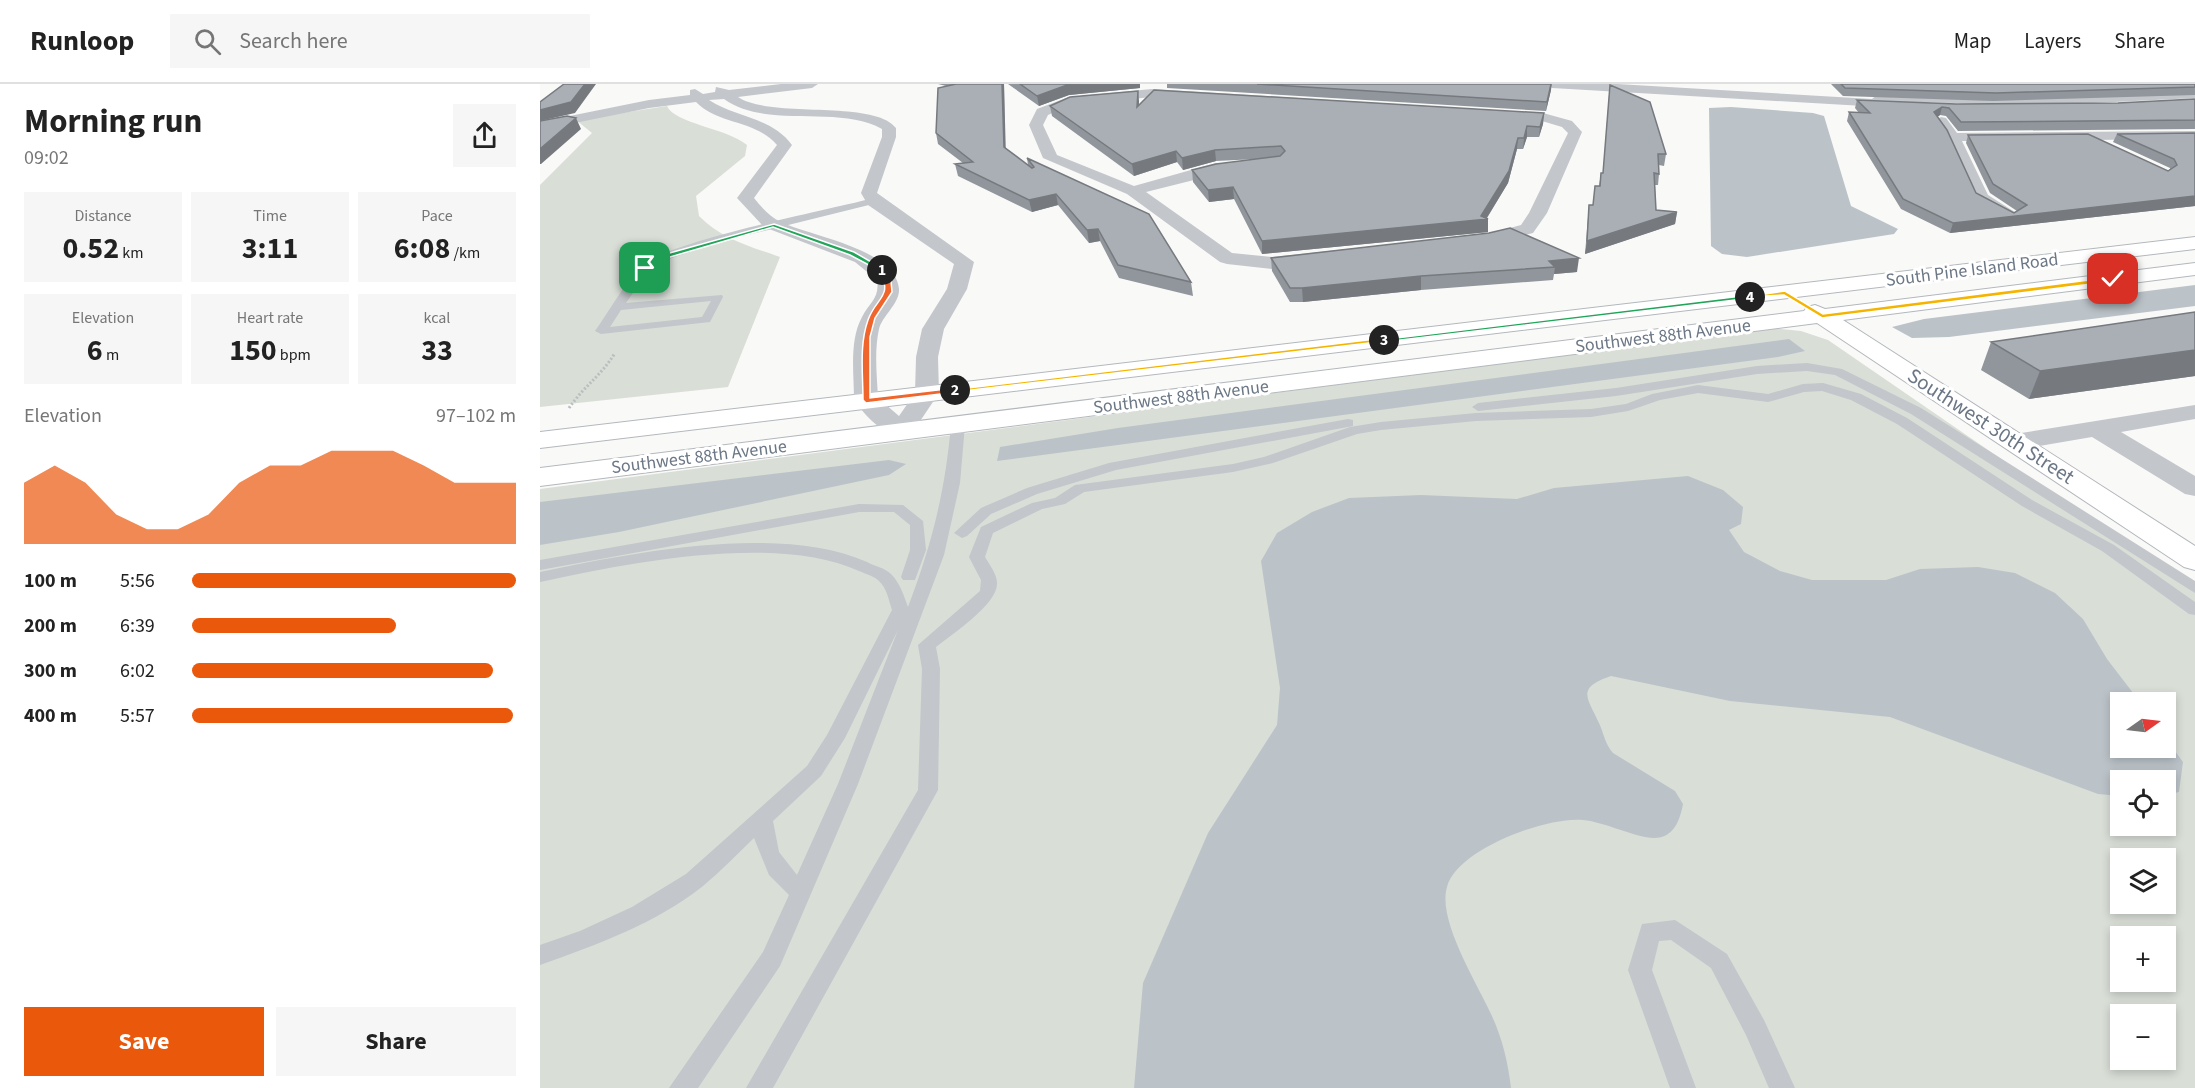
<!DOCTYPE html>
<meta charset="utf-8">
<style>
:root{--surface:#fff;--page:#f6f6f6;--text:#222;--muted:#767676;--line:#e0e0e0;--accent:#ea580c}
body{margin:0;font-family:"Source Sans 3",sans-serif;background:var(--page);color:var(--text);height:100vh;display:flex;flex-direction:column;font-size:22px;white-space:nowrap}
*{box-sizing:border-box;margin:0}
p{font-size:20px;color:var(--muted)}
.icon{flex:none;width:33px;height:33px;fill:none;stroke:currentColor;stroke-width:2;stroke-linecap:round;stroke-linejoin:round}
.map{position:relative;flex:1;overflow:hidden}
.panel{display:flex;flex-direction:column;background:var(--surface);width:540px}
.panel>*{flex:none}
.needle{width:39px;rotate:76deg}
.buttons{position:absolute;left:1570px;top:608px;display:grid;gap:12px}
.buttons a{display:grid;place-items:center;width:66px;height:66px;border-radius:0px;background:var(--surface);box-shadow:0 3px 9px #0003;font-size:30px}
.pin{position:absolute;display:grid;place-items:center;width:51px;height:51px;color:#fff;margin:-26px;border-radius:12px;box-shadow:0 3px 9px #0006}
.km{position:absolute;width:30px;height:30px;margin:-15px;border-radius:50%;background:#222;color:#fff;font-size:16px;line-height:30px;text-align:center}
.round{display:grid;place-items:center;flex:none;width:63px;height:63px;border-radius:0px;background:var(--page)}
.head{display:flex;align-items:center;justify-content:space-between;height:102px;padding:0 24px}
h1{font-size:33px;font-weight:700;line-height:45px}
.stats{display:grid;grid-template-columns:repeat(3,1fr);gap:9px;height:102px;padding:6px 24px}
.stats div{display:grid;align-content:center;border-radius:0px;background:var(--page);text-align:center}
.stats b{font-size:30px;font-weight:700}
.stats small{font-size:16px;font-weight:400}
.stats p{font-size:16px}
.chart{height:168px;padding:12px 24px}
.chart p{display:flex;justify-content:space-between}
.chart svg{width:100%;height:108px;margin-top:6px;fill:var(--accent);opacity:.7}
.button{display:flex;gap:12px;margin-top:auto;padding:12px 24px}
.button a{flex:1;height:69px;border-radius:0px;background:var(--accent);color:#fff;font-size:24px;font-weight:700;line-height:69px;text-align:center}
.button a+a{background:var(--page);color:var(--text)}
ul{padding:0 24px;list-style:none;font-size:20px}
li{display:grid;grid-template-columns:96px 72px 1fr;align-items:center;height:45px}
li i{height:15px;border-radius:8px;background:var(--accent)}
header{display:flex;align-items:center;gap:36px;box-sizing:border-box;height:84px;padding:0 30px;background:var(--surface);border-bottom:2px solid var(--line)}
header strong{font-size:28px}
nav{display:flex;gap:33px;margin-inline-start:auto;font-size:21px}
.search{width:420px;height:54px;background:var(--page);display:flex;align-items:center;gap:15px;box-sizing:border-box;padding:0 21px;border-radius:0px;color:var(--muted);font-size:22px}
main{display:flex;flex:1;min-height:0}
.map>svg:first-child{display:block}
.green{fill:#d9ded7;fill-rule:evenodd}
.water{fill:#bbc3c9}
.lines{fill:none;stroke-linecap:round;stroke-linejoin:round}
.secondary-casing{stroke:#b3b8bd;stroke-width:2}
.path{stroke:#bbbdc0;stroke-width:3;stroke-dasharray:2 2;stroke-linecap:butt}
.lane{fill:#c3c6ca;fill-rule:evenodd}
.street{fill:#c3c6ca;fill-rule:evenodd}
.secondary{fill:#fff;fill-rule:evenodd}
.wall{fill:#91969c}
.shaded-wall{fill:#767a7f}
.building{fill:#a9afb5;stroke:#767a7f;stroke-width:1.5}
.split-1{fill:#22a559;stroke:#fff;stroke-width:1.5}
.split-2{fill:#f0652b;stroke:#fff;stroke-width:1.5}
.split-3{fill:#f5b400;stroke:#fff;stroke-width:1.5}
.split-4{fill:#22a559;stroke:#fff;stroke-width:1.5}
.split-5{fill:#f5b400;stroke:#fff;stroke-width:1.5}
.labels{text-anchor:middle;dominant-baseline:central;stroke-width:6;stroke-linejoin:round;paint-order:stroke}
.far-street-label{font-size:18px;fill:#6b7785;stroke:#fff}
.street-label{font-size:21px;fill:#6b7785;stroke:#fff}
</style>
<header>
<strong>Runloop</strong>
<div class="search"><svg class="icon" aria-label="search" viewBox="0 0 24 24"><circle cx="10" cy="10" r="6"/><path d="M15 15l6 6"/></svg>Search here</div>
<nav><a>Map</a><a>Layers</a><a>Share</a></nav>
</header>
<main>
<section class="panel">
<div class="head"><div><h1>Morning run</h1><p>09:02</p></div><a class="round"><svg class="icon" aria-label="share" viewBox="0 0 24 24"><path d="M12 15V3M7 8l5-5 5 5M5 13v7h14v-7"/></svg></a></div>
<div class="stats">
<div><p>Distance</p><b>0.52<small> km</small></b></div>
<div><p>Time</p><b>3:11</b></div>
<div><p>Pace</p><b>6:08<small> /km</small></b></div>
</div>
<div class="stats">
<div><p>Elevation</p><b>6<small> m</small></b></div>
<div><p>Heart rate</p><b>150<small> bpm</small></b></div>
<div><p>kcal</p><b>33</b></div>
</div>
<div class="chart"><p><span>Elevation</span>97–102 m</p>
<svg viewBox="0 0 160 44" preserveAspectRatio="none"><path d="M0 44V19L10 12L20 19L30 32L40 38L50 38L60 32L70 19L80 12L90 12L100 6L110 6L120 6L130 12L140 19L150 19L160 19V44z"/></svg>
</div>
<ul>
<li><b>100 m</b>5:56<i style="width:100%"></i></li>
<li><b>200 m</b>6:39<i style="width:63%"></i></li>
<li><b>300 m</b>6:02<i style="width:93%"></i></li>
<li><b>400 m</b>5:57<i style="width:99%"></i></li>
</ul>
<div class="button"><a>Save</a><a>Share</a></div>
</section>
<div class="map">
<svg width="1655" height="1004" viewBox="0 0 1655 1004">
<rect width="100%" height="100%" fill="#f9f9f7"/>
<path class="green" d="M127,22c8,18 60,22 80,39l-2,11 -49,40 3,20c21,22 52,31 81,41l-52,130 -188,20v-222l52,-52 -16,-13z
M1230,244l31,3 27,9 367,252v496h-1655v-599zM1581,618h45v45h-45zM1581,696h45v45h-45zM1581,774h45v45h-45zM1581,852h45v45h-45zM1581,930h45v45h-45z"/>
<path class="water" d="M1191,23l82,6 11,3 27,90 47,23 -4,5 -147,23 -25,-3 -11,-8 -2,-138z
M1655,201v21l-246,31 -37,1 -20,-11 32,-8z
M1249,255l16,12 -27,6 -781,104 3,-14 118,-19z
M349,376l17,4 -17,11 -270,57 -79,13v-43z
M1148,392l35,14 20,17 -2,17 -12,6 15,22 36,19 32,9h74l34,-11 58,-2 37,6 40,20 28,26 24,40 33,43h-19v45h45v-8l17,23 -4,30 -13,3v-15h-45v16l-23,-2 -208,-77 -160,-16 -119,-25c-35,12 -24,21 -12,47 5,11 6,21 14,30l62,38 8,13c-3,16 -9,34 -29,34 -18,0 -49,-16 -71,-18 -35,-4 -126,29 -136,67 -10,33 30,96 44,127 11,23 17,48 20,74h-377l9,-105 65,-150 69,-108 3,-37 -19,-127 16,-28 35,-21 37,-14 72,-3 96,4 37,-11z"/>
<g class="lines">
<defs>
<path id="secondary" d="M1655,153v12l-1655,199v-16z
M1655,179v12l-352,45 352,226v24l-11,-3 -367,-244 -1277,163v-18l1264,-157 3,-4 8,-2 10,4z"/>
</defs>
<use href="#secondary" class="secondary-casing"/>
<path class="path" d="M29,324c16,-23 32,-32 46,-55"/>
<path class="lane" d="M334,114l3,1v4l-154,38 -51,17 -23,12 -23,33 96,-8 1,2 -13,25 -109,12 -6,-3c15,-21 28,-45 45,-64 24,-25 192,-58 234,-69zM171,217l-9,16 -92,10 11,-17z
M1267,279l35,6 79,39 274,173v12l-284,-179 -76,-39 -28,-4 -50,3 -141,22 -138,15 -6,-4 6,-4 138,-15 141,-22z
M1283,299l38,11 46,24 125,82 82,45 81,57v13l-6,-1 -87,-63 -80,-45 -125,-82 -46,-24 -29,-9 -18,1 -36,10 -70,-9 -38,7 -32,11 -37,6 -115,4 -95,9 -24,4 -84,29 -40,9 -149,20 -19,12 -23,5 -49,24 -8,24c4,7 12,17 12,26 1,21 -45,51 -61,64l4,22 -2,121 -165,298h-27l172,-298 4,-121 -4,-24 62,-54 1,-11 -12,-23 12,-30 51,-24 23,-5 20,-13 158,-21 31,-7 86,-30 31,-5 95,-9 115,-4 35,-5 26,-10 46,-9 70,9 35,-10z
M808,335l5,1v6l-237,44 -79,24 -46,20 -24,22 -5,2 -8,-5 27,-25 46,-20 82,-25z
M418,337l7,4 -5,58 -16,72 -86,229 -78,182 -82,122h-29l94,-136 26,-57 -20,-20 -15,-37c-17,16 -33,33 -51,48 -48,38 -107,59 -163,79v-20l40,-14 52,-24 54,-33 121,-108 20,-31 65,-125c-3,-9 -5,-22 -13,-29 -5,-5 -13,-7 -20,-10 -84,-38 -231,-8 -319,11v-10c91,-19 239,-49 327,-10 7,4 18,6 24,12 9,9 13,22 17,33 24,-63 37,-115 43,-182zM358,546l-60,154 -41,91 -18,-23 -6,-31 48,-45 24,-38z
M319,420l44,1 20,16 3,29 -11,30h-12l-2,-3 9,-27v-25l-16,-13h-35l-319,58v-10z
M1135,836l52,34 37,66 31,68h-26l-23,-53 -35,-67 -40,-28 -12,1 -7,29 44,118h-26l-42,-118 14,-46z"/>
<path class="street" d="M241,0h37l-6,4 -74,9c32,22 136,2 158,31v9l-19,56 97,69 -7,27 -23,40 -6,28 1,36 -29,43c-21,6 -45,-20 -56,-36 0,-27 -5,-59 8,-83 8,-15 18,-19 15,-37l-22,-18 -91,-35 -27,-29 40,-53c-23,-26 -59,-20 -81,-43l-47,6 -109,22v-8l109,-22 41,-5v-5l5,-1 8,5 12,-2 1,-5 13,3zM184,15c43,31 114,5 158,30v8l-21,56 7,12 86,59 -7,25 -25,40 -6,28 -1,36 -16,23 -21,-18c-1,-23 -4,-46 1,-69 3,-13 21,-26 20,-40 -3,-40 -89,-53 -118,-67 -11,-5 -20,-15 -27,-24l38,-53c-21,-28 -55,-27 -83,-45z
M1006,0h71l255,15 6,-5 176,3 141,-7v8l-141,7 -151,-3v5l-5,1 -346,-20z
M612,5l391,24 29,8 10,11 -35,81 -14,20 -45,11 -216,25 -45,-5 -7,-2 -93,-68 -84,-36 -14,-33 8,-16 32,-12zM612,13l390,24 20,6 6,6 -39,80 -8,12 -33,9 -216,23 -40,-4 -86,-61 92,-23 3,-3 -3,-3h-22l-82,23 -77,-31 -14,-30 5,-10 23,-10z
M1401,33l5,1 11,15 238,-2v8l-233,2 26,54 33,21 -9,5 -37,-19 -29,-65 -12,-16z
M1655,321v14l-74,13 74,44v20l-10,-2 -93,-57 -77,13 -9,-2 -4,-6 4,-6 9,-2z"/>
<use href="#secondary" class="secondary"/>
</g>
<path class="wall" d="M398,0h66l1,64 23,17 -1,-7 164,124 2,14 -74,-18 -19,-37 -11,2 -31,-38 -26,7 -74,-36 -3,-12 8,-1 -25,-19 -2,-11 10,-47z
M468,0h132v4l-71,7 -30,11z
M627,0h385l-1,6 -5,21 -379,-23z
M1291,0h364v11l-202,6 -150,-5z
M1069,11l57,59 -2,12 -5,-1v9l-1,11h-3l1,25 21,2 -2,12 -90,30 4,-49h4l2,-19h4l2,-13h2z
M1655,15v30l-237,2 -12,-15 -6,-1 -3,2 39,76 38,20 3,-2 -27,-18 -24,-50 2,-8 200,36 2,-2v-1l-57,-26 4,-8 78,-1v73l-245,27 -49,-24 -54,-88 2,-9 10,1 -4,-5 2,-8 99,4 162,-1z
M599,17v4l405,8 -1,11 -4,13h-12l-4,12h-6l-9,34 -21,35 1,1v13l-226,22 -28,-55 -25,3 -16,-20 -1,-12 65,-11 -41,2 -33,9 -6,-8 -43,14 -82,-60 -2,-10z
M949,149l88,39 -23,2 -1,6 -132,10 -118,12h-13l-18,-31 -1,-13z
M1655,228v64l-166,23 -48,-29 10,-28z"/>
<path class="shaded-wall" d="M45,0h11l-21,29 -35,8v-11z
M462,0h2l2,74 -2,-11z
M541,0h59v4l-71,7 -30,11 -2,-10 30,-11z
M1011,0v6l-5,21 1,-9z
M598,7l1,10 -1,16 -1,-10z
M1402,23l-2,8 -8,6 2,-9z
M1004,29l-1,11 -4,13 1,-10z
M36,34l5,11 -40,35h-1v-15z
M987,42v11l-4,12 1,-11z
M978,54l-1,11 -9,34 -22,36h2v13l-226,22v-13l219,-25z
M675,66l1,11 -33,9 -1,-12z
M636,67l1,11 -43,14 -2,-12z
M693,103l1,12 -25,3 -1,-12z
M516,110l2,11 -26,7 -3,-12z
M1655,112v10l-245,27 3,-10z
M1137,128l-2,12 -90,30 2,-13z
M558,145l2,12 -11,2 -2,-13z
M1039,174l-2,14 -23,2 1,-7 -6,-6z
M881,192v14l-118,12 -1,-14z
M1655,266v26l-166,23 11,-28z"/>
<path class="building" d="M24,0h21l-14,18 -31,8v-8z
M416,0h46l2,63 28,21 2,-1 -7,-9 122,56 42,68 -73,-17 -20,-36 -11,1 -31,-36 -27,6 -74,-36 18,-2 -37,-29 2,-45z
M480,0h61l-14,1 -30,11z
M717,0h294l-4,18z
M1301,0h354v3l-199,6 -151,-5z
M1070,1l40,17 16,52h-8l1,20 -5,-1 2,37 21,2 -90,29 2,-36h4l2,-19h5l1,-13h2z
M614,6l390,23 -4,14 -13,-1 -3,12h-6l-9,33 -28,45 7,3 -226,22 -29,-54 -25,3 -16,-20 24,-6 64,-8 5,-5 -4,-5 -66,4 -33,8 -6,-7 -44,13 -82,-58 20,-9 68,-6 -1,16z
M1655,15v21l-234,2 -12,-14 -7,-1 -8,5 13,18 29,63 38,20 13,-8 -34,-21 -25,-49 120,-1 80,37 9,-6 -3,-6 -57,-25 78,-1v63l-242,27 -50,-24 -54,-87 21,1 -13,-13 99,4 162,-1z
M27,32l9,2 -36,31v-28z
M970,144l69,30 -30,3 6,6 -134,9 -119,12h-12l-19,-30 218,-25z
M1655,228v38l-155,21 -49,-29z"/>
<path class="split-1" d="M234,140l80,28 31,18 -5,1 -30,-16 -77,-28 -103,30 -23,13 -5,-2 24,-14z"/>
<path class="split-2" d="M342,184l9,13 1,11 -17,26 -5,19v61l85,-10 2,4 -91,11 -3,-3c0,-26 -4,-55 5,-80 8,-23 26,-23 11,-50z"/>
<path class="split-3" d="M844,254l2,3 -431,51 -4,-2z"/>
<path class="split-4" d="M1210,211l2,3 -368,44 -4,-2z"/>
<path class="split-5" d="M1573,193l2,4 -293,37 -38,-23 -38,2 39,-6 38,23z"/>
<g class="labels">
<g class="far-street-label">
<text transform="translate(1432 186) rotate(-7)">South Pine Island Road</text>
<text transform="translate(1123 252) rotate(-7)">Southwest 88th Avenue</text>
<text transform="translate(641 313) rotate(-7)">Southwest 88th Avenue</text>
<text transform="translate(159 373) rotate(-7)">Southwest 88th Avenue</text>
</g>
<g class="street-label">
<text transform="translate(1451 342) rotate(33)">Southwest 30th Street</text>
</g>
</g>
</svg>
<div class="buttons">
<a><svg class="needle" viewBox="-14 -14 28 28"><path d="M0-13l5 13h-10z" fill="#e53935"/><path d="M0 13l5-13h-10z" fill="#767676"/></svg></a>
<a><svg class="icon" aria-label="locate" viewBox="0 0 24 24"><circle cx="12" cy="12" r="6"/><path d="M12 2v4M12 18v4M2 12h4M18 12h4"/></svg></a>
<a><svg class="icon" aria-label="layers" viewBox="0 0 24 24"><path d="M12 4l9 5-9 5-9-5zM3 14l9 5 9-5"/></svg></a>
<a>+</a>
<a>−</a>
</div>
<div class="pin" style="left:105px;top:184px;background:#1e9e55"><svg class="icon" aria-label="arrive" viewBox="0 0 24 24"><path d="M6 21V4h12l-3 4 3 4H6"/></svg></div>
<div class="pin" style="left:1573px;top:195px;background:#d93025"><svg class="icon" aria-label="check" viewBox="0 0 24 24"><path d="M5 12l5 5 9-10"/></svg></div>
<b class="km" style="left:342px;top:186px">1</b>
<b class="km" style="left:415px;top:306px">2</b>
<b class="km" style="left:844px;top:256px">3</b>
<b class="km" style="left:1210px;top:213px">4</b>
</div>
</main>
